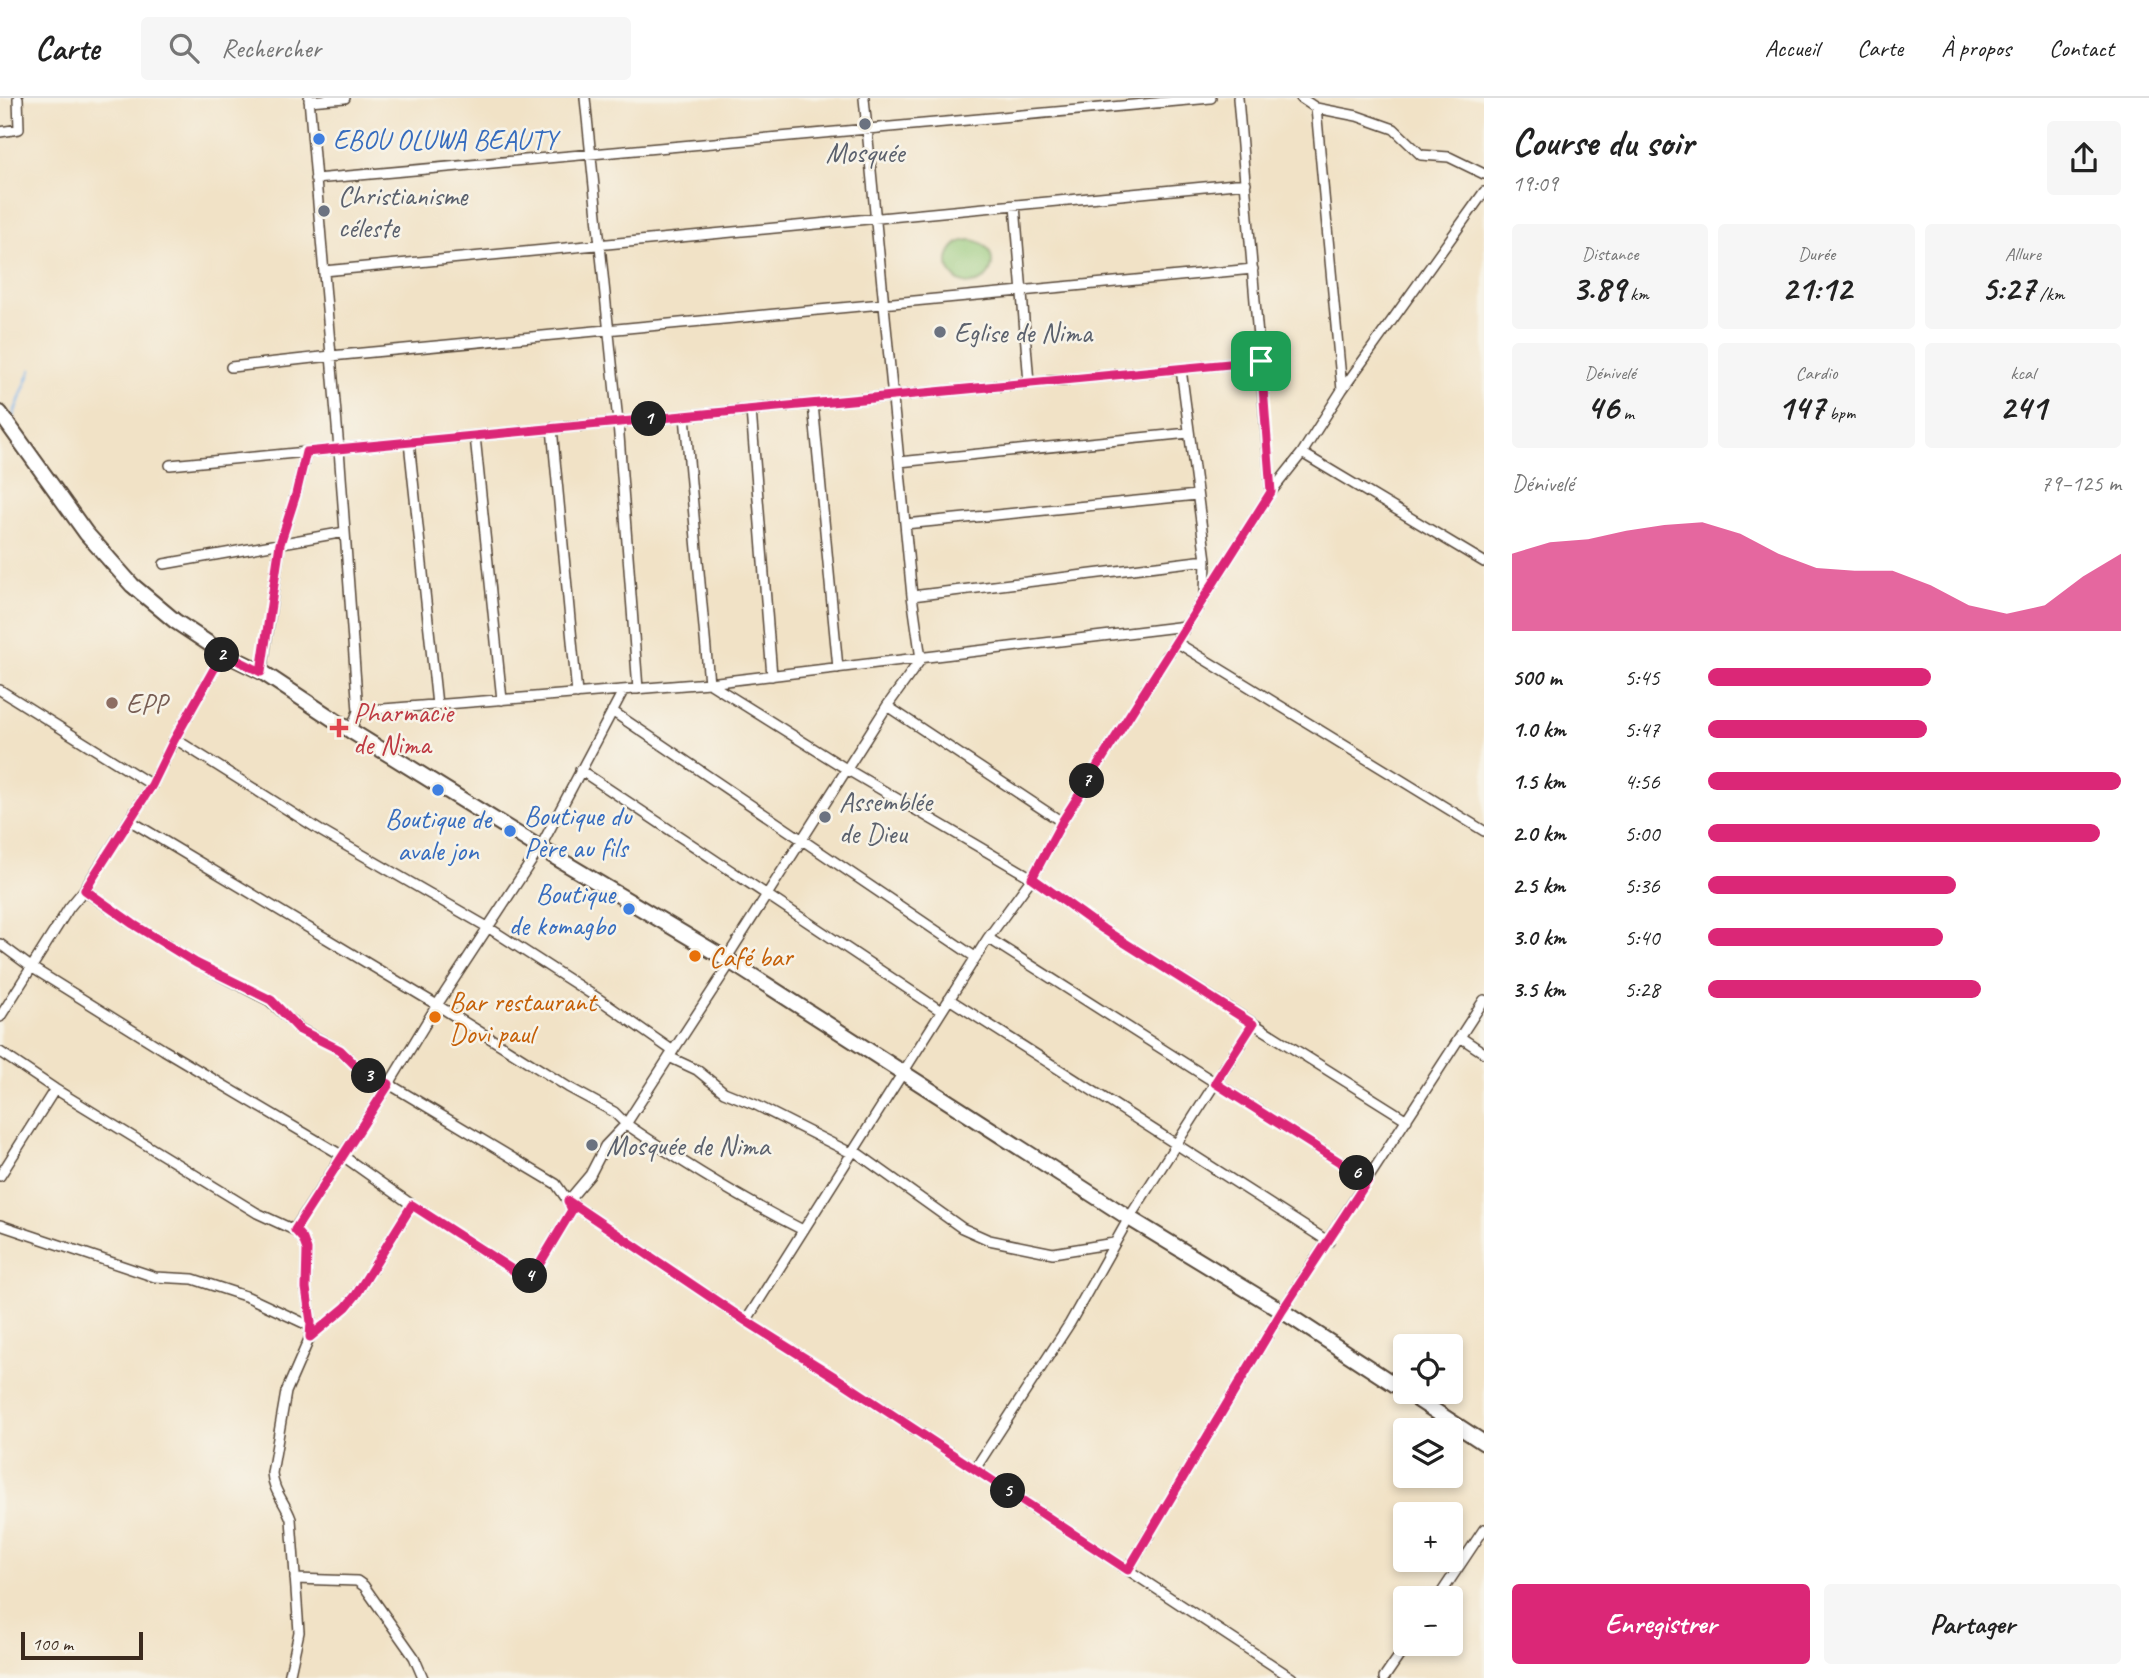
<!DOCTYPE html>
<html lang="fr">
<meta charset="utf-8">
<style>
:root{--surface:#fff;--page:#f6f6f6;--text:#222;--muted:#767676;--line:#e0e0e0;--accent:#db2777}
body{margin:0;font-family:Caveat,sans-serif;background:var(--page);color:var(--text);height:100vh;display:flex;flex-direction:column;font-size:26px;white-space:nowrap}
*{box-sizing:border-box;margin:0}
p{font-size:23px;color:var(--muted)}
.icon{flex:none;width:38px;height:38px;fill:none;stroke:currentColor;stroke-width:2;stroke-linecap:round;stroke-linejoin:round}
.map{position:relative;flex:1;overflow:hidden}
.panel{display:flex;flex-direction:column;background:var(--surface);width:665px}
.panel>*{flex:none}
.buttons{position:absolute;left:1393px;top:1236px;display:grid;gap:14px}
.buttons a{display:grid;place-items:center;width:70px;height:70px;border-radius:7px;background:var(--surface);box-shadow:0 4px 10px #0003;font-size:35px}
.scale{position:absolute;left:21px;bottom:18px;width:122px;box-sizing:border-box;padding-left:7px;border:4px solid #3b2a1e;border-top:0;font-size:19px;line-height:24px;white-space:nowrap;color:#3b2a1e;-webkit-text-stroke:5px #f7f3e8;paint-order:stroke}
.pin{position:absolute;display:grid;place-items:center;width:60px;height:60px;color:#fff;margin:-30px;border-radius:14px;box-shadow:0 4px 10px #0006}
.km{position:absolute;width:35px;height:35px;margin:-18px;border-radius:50%;background:#222;color:#fff;font-size:19px;line-height:35px;text-align:center}
.round{display:grid;place-items:center;flex:none;width:74px;height:74px;border-radius:7px;background:var(--page)}
.head{display:flex;align-items:center;justify-content:space-between;height:119px;padding:0 28px}
h1{font-size:38px;font-weight:800;line-height:52px}
.stats{display:grid;grid-template-columns:repeat(3,1fr);gap:10px;height:119px;padding:7px 28px}
.stats div{display:grid;align-content:center;border-radius:7px;background:var(--page);text-align:center}
.stats b{font-size:35px;font-weight:800}
.stats small{font-size:19px;font-weight:400}
.stats p{font-size:19px}
.chart{height:196px;padding:14px 28px}
.chart p{display:flex;justify-content:space-between}
.chart svg{width:100%;height:126px;margin-top:7px;fill:var(--accent);opacity:.7}
.action{display:flex;gap:14px;margin-top:auto;padding:14px 28px}
.action a{flex:1;height:80px;border-radius:7px;background:var(--accent);color:#fff;font-size:28px;font-weight:800;line-height:80px;text-align:center}
.action a+a{background:var(--page);color:var(--text)}
ul{padding:0 28px;list-style:none;font-size:23px}
li{display:grid;grid-template-columns:112px 84px 1fr;align-items:center;height:52px}
li i{height:18px;border-radius:9px;background:var(--accent)}
header{display:flex;align-items:center;gap:42px;box-sizing:border-box;height:98px;padding:0 35px;background:var(--surface);border-bottom:2px solid var(--line)}
header strong{font-size:33px}
nav{display:flex;gap:38px;margin-inline-start:auto;font-size:24px}
.search{width:490px;height:63px;background:var(--page);display:flex;align-items:center;gap:18px;box-sizing:border-box;padding:0 24px;border-radius:7px;color:var(--muted);font-size:26px}
main{display:flex;flex:1;min-height:0}
.map>svg:first-child{display:block}
.green{fill:#94c878;stroke:#68794b;stroke-width:2}
.lines{fill:none;stroke-linecap:round;stroke-linejoin:round}
.stream{stroke:#7bb4eb;stroke-width:2.5}
.minor-casing{stroke:#564637;stroke-width:12}
.primary-casing{stroke:#564637;stroke-width:18}
.minor{stroke:#fff;stroke-width:9}
.primary{stroke:#fff;stroke-width:14}
.route-casing{stroke:#fff;stroke-width:14}
.route{stroke:#db2777;stroke-width:9}
.worship-dot{fill:#6b7280;stroke:#f7f3e8;stroke-width:2.5}
.shop-dot{fill:#3f7fe0;stroke:#f7f3e8;stroke-width:2.5}
.education-dot{fill:#8d6e63;stroke:#f7f3e8;stroke-width:2.5}
.health-dot{fill:#e0444e;stroke:#f7f3e8;stroke-width:2.5}
.food-dot{fill:#e8710a;stroke:#f7f3e8;stroke-width:2.5}
.labels{text-anchor:middle;dominant-baseline:central;stroke-width:5;stroke-linejoin:round;paint-order:stroke}
.shop-label{font-size:28px;fill:#366cbe;stroke:#f7f3e8;text-anchor:start}
.worship-label{font-size:28px;fill:#5b616d;stroke:#f7f3e8;text-anchor:start}
.education-label{font-size:28px;fill:#785e54;stroke:#f7f3e8;text-anchor:start}
.health-label{font-size:28px;fill:#be3a42;stroke:#f7f3e8;text-anchor:start}
.food-label{font-size:28px;fill:#c56008;stroke:#f7f3e8;text-anchor:start}
</style>
<header>
<strong>Carte</strong>
<div class="search"><svg class="icon" aria-label="search" viewBox="0 0 24 24"><circle cx="10" cy="10" r="6"/><path d="M15 15l6 6"/></svg>Rechercher</div>
<nav><a>Accueil</a><a>Carte</a><a>À propos</a><a>Contact</a></nav>
</header>
<main>
<div class="map">
<svg width="1484" height="1580" viewBox="0 0 1484 1580">
<rect width="100%" height="100%" fill="#f7f3e8"/>
<filter id="ink" filterUnits="userSpaceOnUse"><feTurbulence type="fractalNoise" baseFrequency=".0143" numOctaves="2"/><feDisplacementMap in="SourceGraphic" scale="14" xChannelSelector="R" yChannelSelector="G"/><feConvolveMatrix kernelMatrix="1 2 1 2 8 2 1 2 1" color-interpolation-filters="sRGB"/></filter>
<filter id="wash" filterUnits="userSpaceOnUse"><feTurbulence type="fractalNoise" baseFrequency=".00686" numOctaves="4" result="noise"/><feDisplacementMap in="SourceGraphic" scale="28" xChannelSelector="R" yChannelSelector="G"/><feGaussianBlur stdDeviation="1.57" result="paint"/><feColorMatrix in="noise" values="0 0 0 0 0 0 0 0 0 0 0 0 0 0 0 0 0 1.4 0 .05"/><feComposite in="paint" operator="in"/></filter>
<g filter="url(#wash)">
<rect width="100%" height="100%" fill="#f1e2c6"/>
<path class="green" d="M948 164a22 22 0 1 1 44 0a22 22 0 1 1-44 0Z"/>
<g class="lines">
<path class="stream" d="M13,318l18,-46"/>
</g>
</g>
<g filter="url(#ink)">
<g class="lines">
<defs>
<path id="minor" d="M309,0l30,351 19,262 -7,20
M585,0l33,324 20,267
M1238,0l33,394
M1301,0l15,10 41,8 37,13 27,26 28,2 35,17
M309,3l36,-3
M1316,10l26,282
M0,34l19,-3 -1,-31
M315,81l896,-81
M1015,107l14,178
M324,173l922,-88
M231,269l100,-11 922,-87
M1181,271l25,191 -1,35
M813,306l25,264
M751,312l21,266
M685,318l24,267 139,87 184,108 71,51 304,191
M552,330l25,266
M475,338l27,264
M409,344l28,263
M1302,355l182,109
M899,364l290,-29
M170,367l1091,-104
M905,426l292,-29
M164,466l181,-32
M912,498l294,-36
M1176,544l308,189
M262,574l18,-128 16,-50 10,-42
M0,592l152,95
M887,608l175,116
M358,613l351,-28 477,-57
M612,613l363,246
M173,644h7l141,89 168,97 110,71 74,52 58,-89
M580,672l361,241
M129,722l308,185 131,82 46,25 12,12 -21,22 -15,29 -22,26 178,120 89,56 457,301
M988,840l380,242
M0,846l31,23 133,83 179,106 69,49 110,71 5,2 6,-3 39,-65 -4,-9 -12,-17 -167,-100 -21,-9 -9,-6 -19,-19 -40,-21 -30,-28 -74,-38 -63,-39 -49,-34
M726,861l161,-253 34,-47 -9,-63 -48,-498
M949,901l380,243
M0,919l69,-109 15,-18 68,-105 21,-43 50,-89
M1460,939l24,16
M673,953l-47,73c57,39 115,75 177,106
M0,954l55,37 202,124 37,17 9,9 4,11 -1,38 5,34 -1,15 -24,55 -14,81c1,18 13,29 19,46l8,113 -10,46
M669,959l28,13 27,22 32,13 95,48
M853,1052l109,78 27,12 64,13 61,-10
M0,1078l55,-87
M0,1127l155,52 38,2 55,18 62,29
M294,1132l95,-146 48,-79 103,-157 83,-157
M746,1223l242,-383 44,-60 30,-56 209,-330 31,-39 40,-63 142,-198
M310,1239l36,-30 10,-12 56,-90
M975,1371l95,-146 59,-105 124,-194
M1128,1472l154,-259 202,-311
M295,1481l62,2 7,5 50,71 9,21
M1438,1500l46,-69
M1384,1580l24,-35"/>
<path id="primary" d="M0,315l86,120 46,52 43,36 48,32 39,19 89,59 189,117 191,114 398,256 153,93 202,132"/>
</defs>
<use href="#minor" class="minor-casing"/>
<use href="#primary" class="primary-casing"/>
<use href="#minor" class="minor"/>
<use href="#primary" class="primary"/>
</g>
</g>
<g class="lines" filter="url(#ink)">
<defs>
<path id="route" d="M1261,263l10,131 -209,330 -30,56 71,51 150,95 -38,59 153,97 -86,131 -154,259 -293,-193 -89,-56 -178,-120 4,9 -39,65 -6,3 -5,-2 -110,-71 -56,90 -10,12 -36,30 1,-15 -5,-34 1,-38 -4,-11 -8,-9 94,-146 -21,-9 -9,-6 -19,-19 -40,-20 -29,-30 -75,-37 -63,-39 -48,-34 67,-105 21,-43 50,-89 38,19 19,-128 16,-50 10,-42z"/>
</defs>
<use href="#route" class="route-casing"/>
<use href="#route" class="route"/>
</g>
<g class="worship-dot">
<circle cx="865" cy="26" r="7"/>
<circle cx="324" cy="113" r="7"/>
<circle cx="940" cy="234" r="7"/>
<circle cx="825" cy="719" r="7"/>
<circle cx="592" cy="1047" r="7"/>
</g>
<g class="shop-dot">
<circle cx="319" cy="41" r="7"/>
<circle cx="438" cy="692" r="7"/>
<circle cx="510" cy="733" r="7"/>
<circle cx="629" cy="811" r="7"/>
</g>
<circle class="education-dot" cx="112" cy="605" r="7"/>
<path class="health-dot" d="M335.5 619.5h7v7h7v7h-7v7h-7v-7h-7v-7h7z"/>
<g class="food-dot">
<circle cx="695" cy="858" r="7"/>
<circle cx="435" cy="919" r="7"/>
</g>
<g class="labels">
<g class="shop-label">
<text x="333" y="41">EBOU OLUWA BEAUTY</text>
<text x="524" y="717">Boutique du<tspan x="524" dy="32">Père au fils</tspan></text>
<text x="438" y="720" text-anchor="middle">Boutique de<tspan x="438" dy="32">avale jon</tspan></text>
<text x="615" y="795" text-anchor="end">Boutique<tspan x="615" dy="32">de komagbo</tspan></text>
</g>
<g class="worship-label">
<text x="865" y="54" text-anchor="middle">Mosquée</text>
<text x="338" y="97">Christianisme<tspan x="338" dy="32">céleste</tspan></text>
<text x="954" y="234">Eglise de Nima</text>
<text x="839" y="703">Assemblée<tspan x="839" dy="32">de Dieu</tspan></text>
<text x="606" y="1047">Mosquée de Nima</text>
</g>
<g class="education-label">
<text x="126" y="605">EPP</text>
</g>
<g class="health-label">
<text x="353" y="614">Pharmacie<tspan x="353" dy="32">de Nima</tspan></text>
</g>
<g class="food-label">
<text x="709" y="858">Café bar</text>
<text x="449" y="903">Bar restaurant<tspan x="449" dy="32">Dovi paul</tspan></text>
</g>
</g>
</svg>
<div class="buttons">
<a><svg class="icon" aria-label="locate" viewBox="0 0 24 24"><circle cx="12" cy="12" r="6"/><path d="M12 2v4M12 18v4M2 12h4M18 12h4"/></svg></a>
<a><svg class="icon" aria-label="layers" viewBox="0 0 24 24"><path d="M12 4l9 5-9 5-9-5zM3 14l9 5 9-5"/></svg></a>
<a>+</a>
<a>−</a>
</div>
<div class="scale">100 m</div>
<div class="pin" style="left:1261px;top:263px;background:#1e9e55"><svg class="icon" aria-label="arrive" viewBox="0 0 24 24"><path d="M6 21V4h12l-3 4 3 4H6"/></svg></div>
<b class="km" style="left:649px;top:321px">1</b>
<b class="km" style="left:222px;top:557px">2</b>
<b class="km" style="left:369px;top:978px">3</b>
<b class="km" style="left:530px;top:1178px">4</b>
<b class="km" style="left:1008px;top:1393px">5</b>
<b class="km" style="left:1357px;top:1075px">6</b>
<b class="km" style="left:1087px;top:683px">7</b>
</div>
<section class="panel">
<div class="head"><div><h1>Course du soir</h1><p>19:09</p></div><a class="round"><svg class="icon" aria-label="share" viewBox="0 0 24 24"><path d="M12 15V3M7 8l5-5 5 5M5 13v7h14v-7"/></svg></a></div>
<div class="stats">
<div><p>Distance</p><b>3.89<small> km</small></b></div>
<div><p>Durée</p><b>21:12</b></div>
<div><p>Allure</p><b>5:27<small> /km</small></b></div>
</div>
<div class="stats">
<div><p>Dénivelé</p><b>46<small> m</small></b></div>
<div><p>Cardio</p><b>147<small> bpm</small></b></div>
<div><p>kcal</p><b>241</b></div>
</div>
<div class="chart"><p><span>Dénivelé</span>79–125 m</p>
<svg viewBox="0 0 160 44" preserveAspectRatio="none"><path d="M0 44V17L10 13L20 12L30 9L40 7L50 6L60 10L70 17L80 22L90 23L100 23L110 28L120 35L130 38L140 35L150 25L160 17V44z"/></svg>
</div>
<ul>
<li><b>500 m</b>5:45<i style="width:54%"></i></li>
<li><b>1.0 km</b>5:47<i style="width:53%"></i></li>
<li><b>1.5 km</b>4:56<i style="width:100%"></i></li>
<li><b>2.0 km</b>5:00<i style="width:95%"></i></li>
<li><b>2.5 km</b>5:36<i style="width:60%"></i></li>
<li><b>3.0 km</b>5:40<i style="width:57%"></i></li>
<li><b>3.5 km</b>5:28<i style="width:66%"></i></li>
</ul>
<div class="action"><a>Enregistrer</a><a>Partager</a></div>
</section>
</main>
